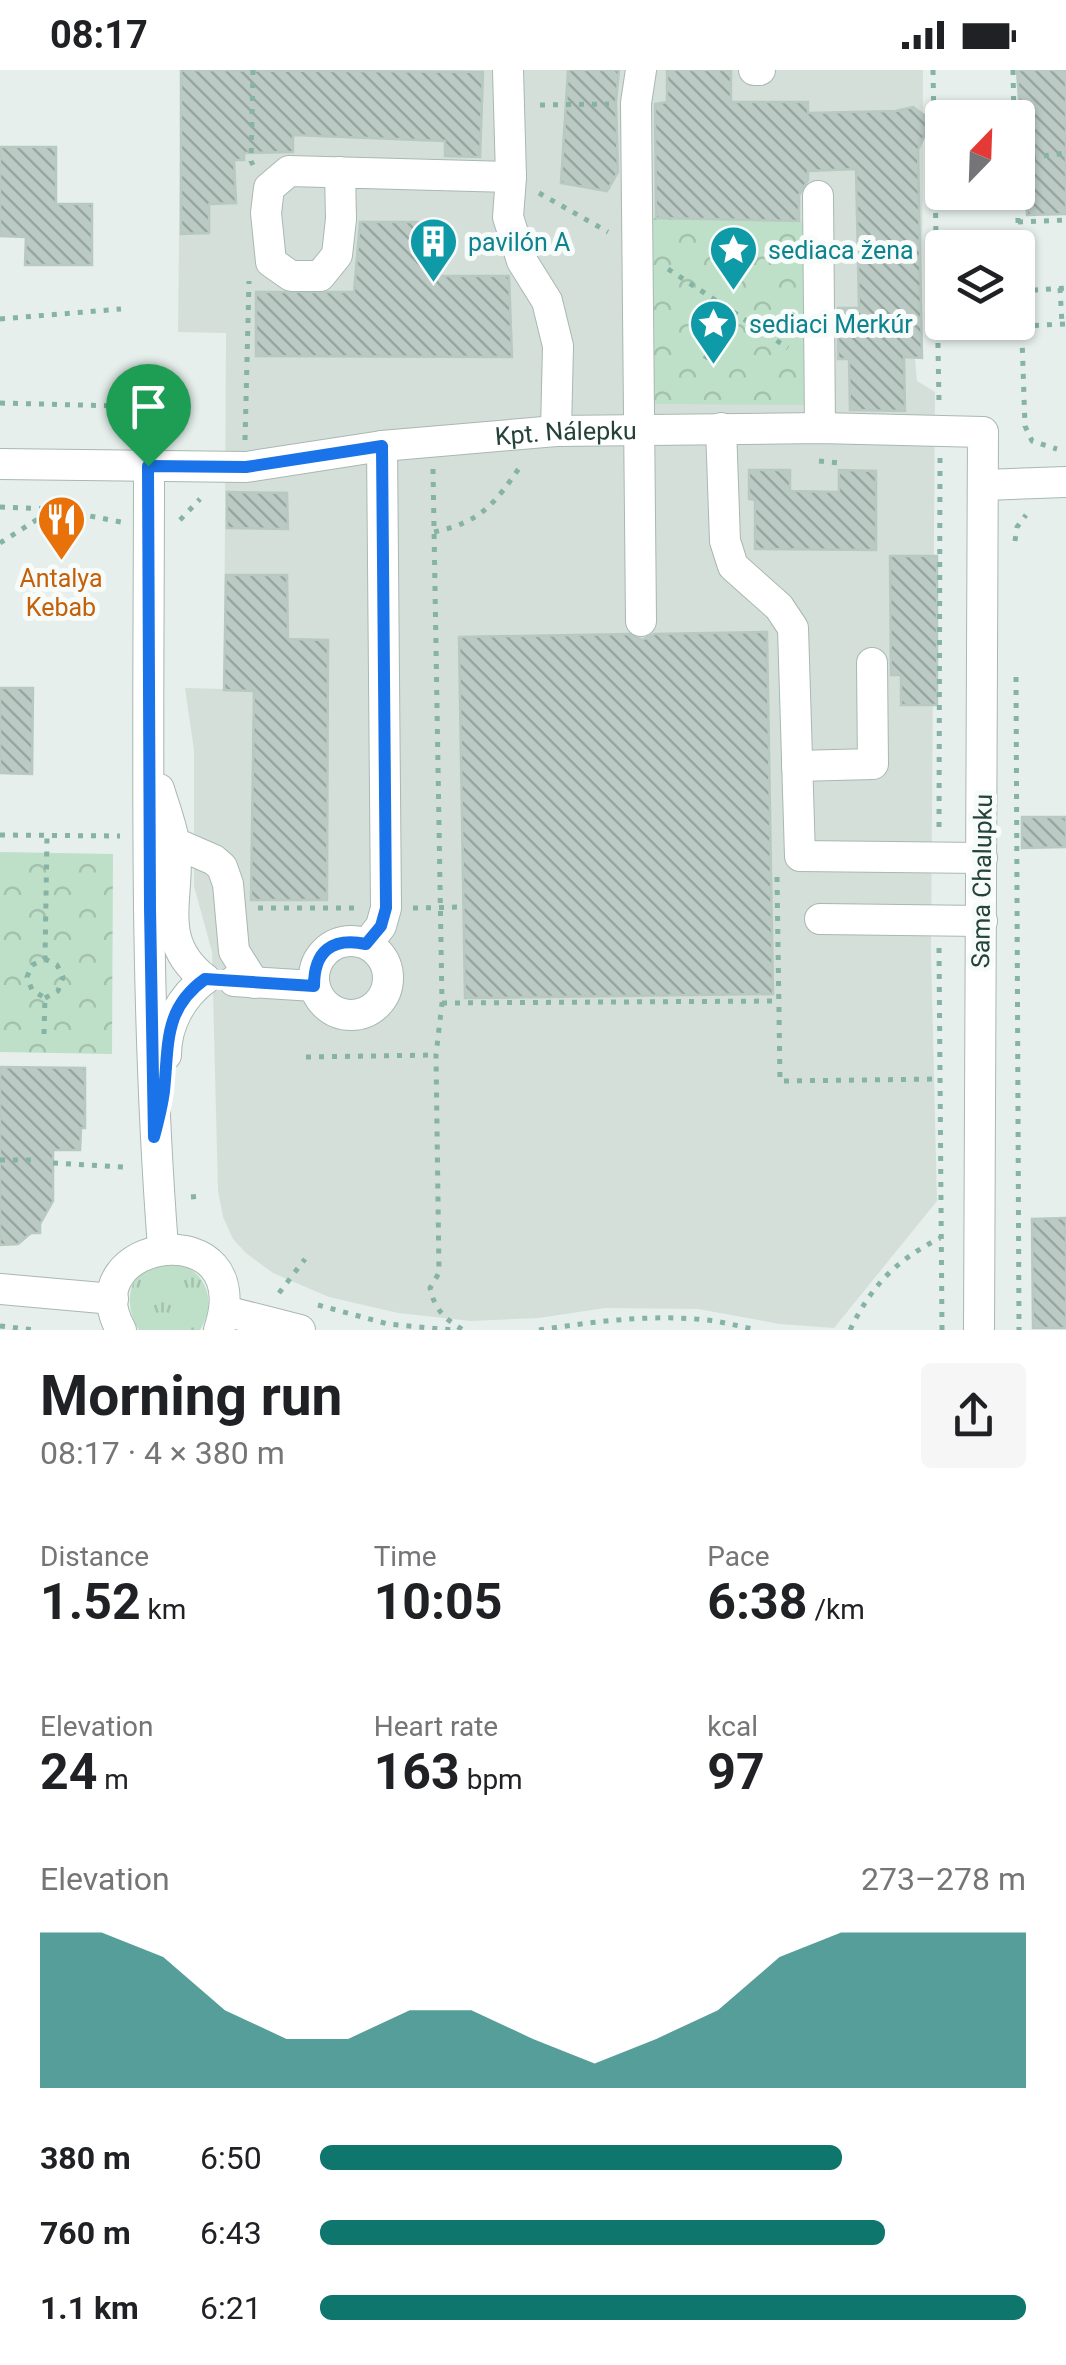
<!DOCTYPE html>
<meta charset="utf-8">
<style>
:root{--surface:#fff;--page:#f6f6f6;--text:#202124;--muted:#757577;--accent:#0f766e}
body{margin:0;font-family:Roboto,sans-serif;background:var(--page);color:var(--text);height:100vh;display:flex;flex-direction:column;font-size:38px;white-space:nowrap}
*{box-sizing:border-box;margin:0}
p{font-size:32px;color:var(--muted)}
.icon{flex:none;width:55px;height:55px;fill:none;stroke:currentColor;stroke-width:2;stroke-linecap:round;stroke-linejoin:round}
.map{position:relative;height:1260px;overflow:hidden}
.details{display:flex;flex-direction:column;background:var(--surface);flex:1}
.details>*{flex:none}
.needle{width:65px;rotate:23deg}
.controls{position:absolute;left:925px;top:30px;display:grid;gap:20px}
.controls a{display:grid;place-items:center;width:110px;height:110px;border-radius:10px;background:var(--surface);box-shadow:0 2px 8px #0004;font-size:50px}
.pin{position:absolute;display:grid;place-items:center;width:85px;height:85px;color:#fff;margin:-102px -42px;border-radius:50% 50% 50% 0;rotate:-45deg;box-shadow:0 0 10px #0007}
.pin .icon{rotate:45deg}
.round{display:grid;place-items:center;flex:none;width:105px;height:105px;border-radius:10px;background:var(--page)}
.headline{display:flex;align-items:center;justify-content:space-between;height:170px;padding:0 40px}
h1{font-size:55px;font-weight:700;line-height:75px}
.figures{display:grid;grid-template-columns:repeat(3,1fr);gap:15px;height:170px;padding:10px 40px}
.figures div{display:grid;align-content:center}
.figures b{font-size:50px;font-weight:700}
.figures small{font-size:28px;font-weight:400}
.figures p{font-size:28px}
.chart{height:280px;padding:20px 40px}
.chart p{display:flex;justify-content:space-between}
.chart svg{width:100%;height:180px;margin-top:10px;fill:var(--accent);opacity:.7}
ul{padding:0 40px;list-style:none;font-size:32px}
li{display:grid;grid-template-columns:160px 120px 1fr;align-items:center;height:75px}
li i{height:25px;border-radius:12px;background:var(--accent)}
.status{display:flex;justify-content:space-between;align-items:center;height:70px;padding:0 50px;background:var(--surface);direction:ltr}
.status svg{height:28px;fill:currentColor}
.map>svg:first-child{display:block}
.built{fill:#d4dfda}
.grass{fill:url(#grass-tufts)}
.park{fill:url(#park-crowns)}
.building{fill:url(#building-back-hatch);stroke:#b8c9c2;stroke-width:2.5}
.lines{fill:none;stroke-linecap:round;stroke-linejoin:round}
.minor-casing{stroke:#a8b8b2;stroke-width:32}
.path{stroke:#86b3a5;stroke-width:5;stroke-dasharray:5 8;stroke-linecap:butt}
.minor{stroke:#fff;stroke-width:30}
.route-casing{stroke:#fff;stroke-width:20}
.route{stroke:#1a73e8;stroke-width:12}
.labels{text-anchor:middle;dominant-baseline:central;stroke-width:10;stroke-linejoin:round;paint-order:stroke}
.culture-label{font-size:25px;fill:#0d838f;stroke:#f7fbf9;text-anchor:start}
.street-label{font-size:25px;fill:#24423a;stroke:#f7fbf9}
.food-label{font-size:25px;fill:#c56008;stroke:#f7fbf9}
</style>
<div class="status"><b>08:17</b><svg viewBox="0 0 49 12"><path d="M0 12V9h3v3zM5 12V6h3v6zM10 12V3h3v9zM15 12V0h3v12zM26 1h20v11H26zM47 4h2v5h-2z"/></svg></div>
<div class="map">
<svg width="1066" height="1260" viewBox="0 0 1066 1260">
<defs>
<pattern id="grass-tufts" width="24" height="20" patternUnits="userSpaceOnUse" patternTransform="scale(2.5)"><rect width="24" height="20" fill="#bfe0c8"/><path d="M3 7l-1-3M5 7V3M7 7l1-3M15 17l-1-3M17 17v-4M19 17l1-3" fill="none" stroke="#a4c1ad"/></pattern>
<pattern id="park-crowns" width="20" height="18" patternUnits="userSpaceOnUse" patternTransform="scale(2.5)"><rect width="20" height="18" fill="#bfe0c8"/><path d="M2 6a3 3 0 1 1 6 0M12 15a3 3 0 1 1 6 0" fill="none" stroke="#a4c1ad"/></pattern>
<pattern id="building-back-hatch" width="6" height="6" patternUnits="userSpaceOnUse" patternTransform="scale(2.5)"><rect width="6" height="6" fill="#bbcac4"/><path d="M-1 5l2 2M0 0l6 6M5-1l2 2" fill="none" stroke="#98a6a0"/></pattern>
</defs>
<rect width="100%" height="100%" fill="#e6efeb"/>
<path class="built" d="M181,0h742l-1,288h-7l2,23 18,11 -4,560 6,249 -103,127 -54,-4 -82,-15 -93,-1 -66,10 -68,3 -73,-8 -69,-16 -56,-24 -27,-20 -13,-14 -10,-22 -5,-26 -6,-239 -18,-66v-136l-9,-62 39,1 2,-356 -48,-1z"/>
<path class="grass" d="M180,1193c29,13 36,40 20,67h-61c-14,-20 -14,-56 15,-65 7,-2 18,-1 26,-2z"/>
<path class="park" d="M652,148l157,3 5,184 -160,-1z
M0,782l113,2 -1,200 -112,-2z"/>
<path class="building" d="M181,0l302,2 -3,85 -35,-1v-15l-152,-6v17l-49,1v7h-10l2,43 -27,1v29l-28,1z
M568,0h51l-3,32 2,70 -11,19 -46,-8z
M667,0h64v32h77v11l88,-2 17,-4 11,8 3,15 -9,20 4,208 -18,-1 1,54 -55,-1 -1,-51h-11v-51h21l-3,-139 -48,2v9l-9,15v26l-143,-3 -1,-114 12,-2z
M1017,0h49v144l-39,1z
M0,77h56v57h36v61h-67l1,-28 -26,-1z
M360,152h80l1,54h68l3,81 -256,-1v-64h98z
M749,400h41v21l49,1v-22l37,1v79l-121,-1v-49l-6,-1z
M227,422l60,1 1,36 -61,-1z
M890,486h47v149h-36v-30h-10z
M226,505h61l1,64 40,1 -1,260h-76l3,-209 -30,-1z
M767,562l6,362 -308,4 -6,-361 170,-3 13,6 12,-6z
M0,618h33l-1,86 -32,-1z
M1022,747h44v30l-44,1z
M0,997l85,1v60h-4l-1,22h-27v51l-13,23v9h-9l-13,11 -18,1z
M1066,1148v110h-33l-1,-109z"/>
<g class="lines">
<defs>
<g id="minor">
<path d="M508,0l3,107 -3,40 14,44 25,40 11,45 -2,85"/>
<path d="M641,0l-5,33 5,518"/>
<path d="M754,0h6"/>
<path d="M340,102l1,47 -4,36 -17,21h-29l-20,-14 -5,-49 3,-25 20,-17 222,6"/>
<path d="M818,126l2,232"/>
<path d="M721,358l4,113 8,25 46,41 14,21 7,228 182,2"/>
<path id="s1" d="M0,394l246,3 136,-21 174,-15 264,-3 163,4 -4,898"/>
<path d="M149,396c0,260 -6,522 14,781"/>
<path d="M985,415l81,-3"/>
<path d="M797,696l76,-2 -1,-101"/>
<path d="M159,719c5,17 12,35 15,52 9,53 -21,98 31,138"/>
<path d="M175,773l39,17 8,7 6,17 6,67 20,32"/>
<path d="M820,849l162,2"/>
<circle cx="351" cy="908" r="37"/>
<path d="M367,874l14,-18 5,-18 -4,-462"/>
<path d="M234,911l80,5"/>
<path d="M166,985c0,-30 15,-58 39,-76"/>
<path d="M0,1219l113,10"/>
<path d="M225,1241l75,19"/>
<path d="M121,1260c-52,-93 138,-120 98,0"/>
</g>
</defs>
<use href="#minor" class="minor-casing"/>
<path class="path" d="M253,0l-2,91 2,4
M933,0l6,332
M1013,0l1,48
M540,35l69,-1
M1018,89l48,-6
M1017,122l8,234 7,15 25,8
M539,123l69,39
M1018,152l48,-2
M668,199l120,79
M1060,218l2,36
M1020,221l46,-3
M0,249l121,-10
M1021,256l45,-2
M705,289l27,-48
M0,333l119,3
M245,370l4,-159
M819,391l20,2
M433,399l9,534 -6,52 3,218 -9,15c5,22 14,30 33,42
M0,437l53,2 68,13
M180,450l20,-21
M434,462c48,-10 61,-29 88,-68
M1015,471l2,-14 9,-12
M0,473l52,-33
M1016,607l3,653
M939,757l1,-369
M0,765l120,1
M777,807l3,204 159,-2
M258,838h99
M413,838l50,-1
M939,878l3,382
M45,928l13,-7 5,-14 -6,-12 -12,-6
M442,933l337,-2
M44,964l1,-36 -13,-8 -5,-13 5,-12 13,-6 2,-123
M306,987l130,-2
M0,1090h36
M53,1093l70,4
M191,1127l13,-1
M279,1223l26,-34
M318,1235l70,19 64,6
M0,1256l35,4
M539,1260c53,-8 103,-15 157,-11 21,1 41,7 62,11
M850,1260c22,-45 45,-69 90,-92"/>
<use href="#minor" class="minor"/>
</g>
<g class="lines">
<defs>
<path id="route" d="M382,376l4,462 -5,18 -15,18c-34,-7 -52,7 -52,42l-109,-7c-42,30 -36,66 -41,112 -2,16 -6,31 -10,46l-4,-229 -2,-442 98,1z"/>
</defs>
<use href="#route" class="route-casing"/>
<use href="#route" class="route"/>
</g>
<defs>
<symbol id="building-pin" viewBox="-11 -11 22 30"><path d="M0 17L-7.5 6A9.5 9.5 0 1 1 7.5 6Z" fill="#0f9aa8" stroke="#f7fbf9"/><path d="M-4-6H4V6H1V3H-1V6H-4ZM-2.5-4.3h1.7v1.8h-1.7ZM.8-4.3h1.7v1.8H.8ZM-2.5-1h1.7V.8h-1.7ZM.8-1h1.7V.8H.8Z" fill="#fff"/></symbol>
<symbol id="sight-pin" viewBox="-11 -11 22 30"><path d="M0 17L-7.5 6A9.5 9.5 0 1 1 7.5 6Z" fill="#0f9aa8" stroke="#f7fbf9"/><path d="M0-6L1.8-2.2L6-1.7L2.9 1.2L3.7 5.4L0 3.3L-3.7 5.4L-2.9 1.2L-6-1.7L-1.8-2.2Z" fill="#fff"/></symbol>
<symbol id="restaurant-pin" viewBox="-11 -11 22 30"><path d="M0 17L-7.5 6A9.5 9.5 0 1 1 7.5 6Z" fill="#e8710a" stroke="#f7fbf9"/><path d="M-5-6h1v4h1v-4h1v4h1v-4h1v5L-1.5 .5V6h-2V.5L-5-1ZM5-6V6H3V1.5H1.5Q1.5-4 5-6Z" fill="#fff"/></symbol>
</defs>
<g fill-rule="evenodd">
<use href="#building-pin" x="406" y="144" width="55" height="75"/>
<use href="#sight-pin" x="706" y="152" width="55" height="75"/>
<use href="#sight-pin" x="686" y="226" width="55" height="75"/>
<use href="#restaurant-pin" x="34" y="422" width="55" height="75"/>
</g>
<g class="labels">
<g class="culture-label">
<text x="468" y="172">pavilón A</text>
<text x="768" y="180">sediaca žena</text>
<text x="749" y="254">sediaci Merkúr</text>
</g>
<g class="street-label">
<text stroke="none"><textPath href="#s1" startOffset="568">Kpt. Nálepku</textPath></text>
<text transform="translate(982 811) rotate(-89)">Sama Chalupku</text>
</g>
<g class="food-label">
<text x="61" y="508">Antalya<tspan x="61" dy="29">Kebab</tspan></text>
</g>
</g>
</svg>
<div class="controls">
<a><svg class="needle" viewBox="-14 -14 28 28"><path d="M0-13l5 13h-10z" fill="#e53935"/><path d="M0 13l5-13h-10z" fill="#757577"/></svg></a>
<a><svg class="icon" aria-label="layers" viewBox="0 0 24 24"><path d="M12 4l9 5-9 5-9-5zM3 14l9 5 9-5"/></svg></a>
</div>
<div class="pin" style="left:148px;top:396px;background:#1e9e55"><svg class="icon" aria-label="arrive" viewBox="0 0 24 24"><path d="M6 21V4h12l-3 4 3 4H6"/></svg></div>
</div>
<section class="details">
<div class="headline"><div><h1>Morning run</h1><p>08:17 · 4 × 380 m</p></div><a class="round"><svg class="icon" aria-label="share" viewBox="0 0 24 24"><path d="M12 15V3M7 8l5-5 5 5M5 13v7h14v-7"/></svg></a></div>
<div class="figures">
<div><p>Distance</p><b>1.52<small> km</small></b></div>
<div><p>Time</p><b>10:05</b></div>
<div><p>Pace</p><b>6:38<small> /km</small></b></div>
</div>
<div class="figures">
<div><p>Elevation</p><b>24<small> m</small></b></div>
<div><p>Heart rate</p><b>163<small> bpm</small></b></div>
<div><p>kcal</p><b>97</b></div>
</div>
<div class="chart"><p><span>Elevation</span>273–278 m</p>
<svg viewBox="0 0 160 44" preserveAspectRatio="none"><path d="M0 44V6L10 6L20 12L30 25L40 32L50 32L60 25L70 25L80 32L90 38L100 32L110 25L120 12L130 6L140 6L150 6L160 6V44z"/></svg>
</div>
<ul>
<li><b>380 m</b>6:50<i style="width:74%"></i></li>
<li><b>760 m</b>6:43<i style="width:80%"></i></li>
<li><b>1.1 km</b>6:21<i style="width:100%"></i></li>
</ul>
</section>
